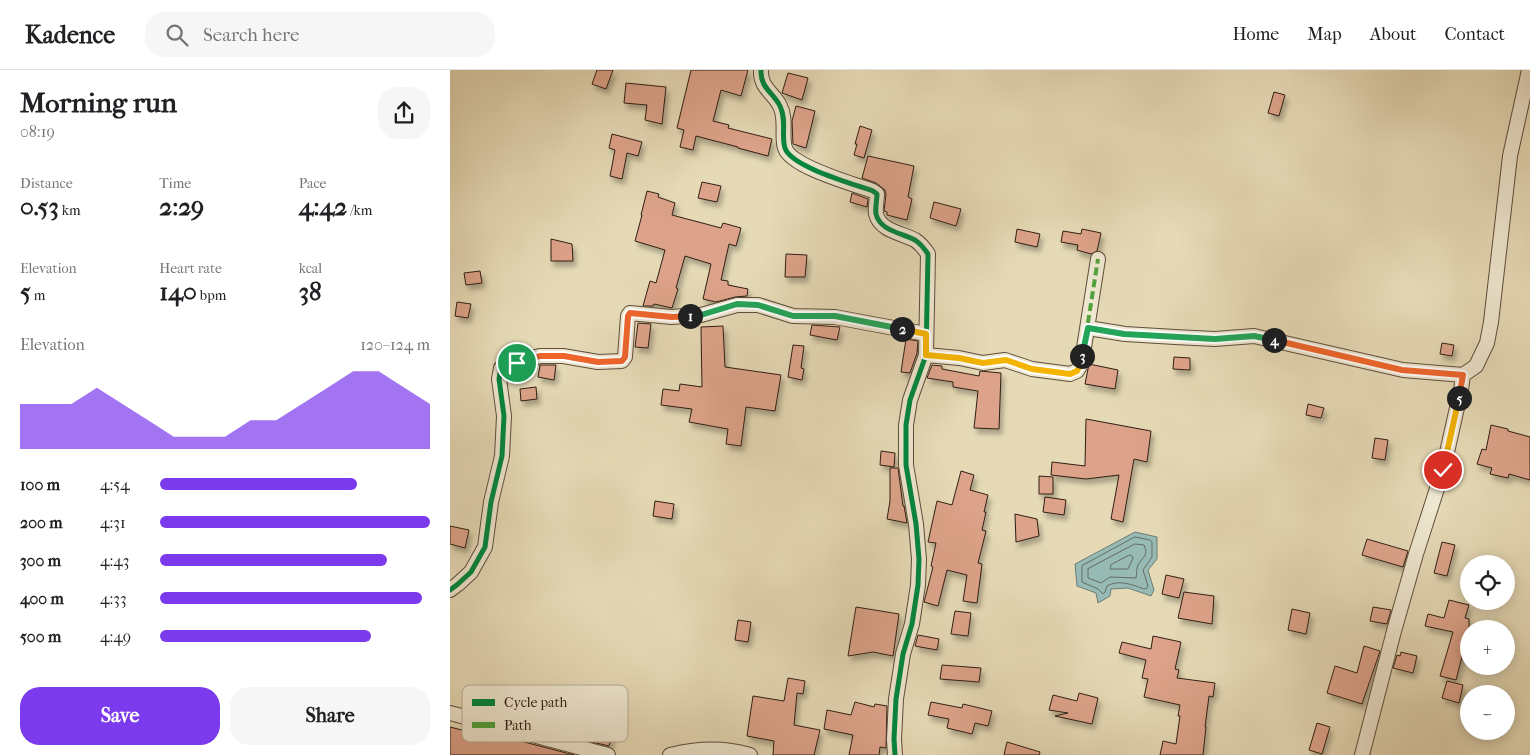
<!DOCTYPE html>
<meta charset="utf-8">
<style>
:root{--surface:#fff;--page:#f6f6f6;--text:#202124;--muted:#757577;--line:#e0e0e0;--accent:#7c3aed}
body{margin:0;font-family:"IM FELL French Canon",serif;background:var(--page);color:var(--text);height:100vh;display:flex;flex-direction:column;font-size:19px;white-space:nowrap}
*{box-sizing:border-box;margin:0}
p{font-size:16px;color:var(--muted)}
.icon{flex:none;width:28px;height:28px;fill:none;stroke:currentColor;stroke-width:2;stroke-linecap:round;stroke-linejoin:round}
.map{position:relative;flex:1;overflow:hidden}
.side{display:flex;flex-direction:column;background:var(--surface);width:450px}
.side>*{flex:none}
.fabs{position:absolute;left:1010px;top:485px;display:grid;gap:10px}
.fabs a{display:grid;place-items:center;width:55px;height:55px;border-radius:50%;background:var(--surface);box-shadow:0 2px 12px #0003;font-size:25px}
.pin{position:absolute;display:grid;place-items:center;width:42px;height:42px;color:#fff;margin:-21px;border:2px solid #fff;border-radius:50%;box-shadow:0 1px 5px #0007}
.km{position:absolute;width:25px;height:25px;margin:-12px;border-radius:50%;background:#222;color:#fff;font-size:14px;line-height:25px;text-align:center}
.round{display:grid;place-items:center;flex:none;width:52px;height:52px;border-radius:20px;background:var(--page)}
.head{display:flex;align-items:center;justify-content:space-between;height:85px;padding:0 20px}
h1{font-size:28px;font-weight:700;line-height:38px}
.stats{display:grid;grid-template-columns:repeat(3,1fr);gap:8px;height:85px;padding:5px 20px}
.stats div{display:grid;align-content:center}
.stats b{font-size:25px;font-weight:700}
.stats small{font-size:14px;font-weight:400}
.stats p{font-size:14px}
.chart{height:140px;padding:10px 20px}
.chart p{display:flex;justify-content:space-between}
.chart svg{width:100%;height:90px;margin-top:5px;fill:var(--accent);opacity:.7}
.action{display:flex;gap:10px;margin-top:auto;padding:10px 20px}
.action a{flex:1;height:58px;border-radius:20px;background:var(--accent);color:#fff;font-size:20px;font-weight:700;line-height:58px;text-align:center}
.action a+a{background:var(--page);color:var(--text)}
ul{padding:0 20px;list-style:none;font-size:16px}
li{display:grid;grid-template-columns:80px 60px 1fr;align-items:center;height:38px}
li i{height:12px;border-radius:6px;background:var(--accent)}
header{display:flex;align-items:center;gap:30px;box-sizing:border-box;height:70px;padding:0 25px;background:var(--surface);border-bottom:1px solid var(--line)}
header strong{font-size:24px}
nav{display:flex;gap:28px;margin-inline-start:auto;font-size:18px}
.search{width:350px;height:45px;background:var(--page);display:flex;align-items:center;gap:12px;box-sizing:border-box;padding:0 18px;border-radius:20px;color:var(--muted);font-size:19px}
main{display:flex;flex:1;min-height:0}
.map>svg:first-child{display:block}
.water{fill:#97bab4;stroke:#6e7c74}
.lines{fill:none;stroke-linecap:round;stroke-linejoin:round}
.shore{stroke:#646c64;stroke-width:1}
.building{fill:#dda38a;stroke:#301e13;filter:url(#shadow)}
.minor-casing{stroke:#5e4d3c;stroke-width:16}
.minor{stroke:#efe7d0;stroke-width:14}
.quiet{stroke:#52a23f;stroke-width:4;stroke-dasharray:8 4;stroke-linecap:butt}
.cycleway-casing{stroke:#efe7d0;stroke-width:8}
.cycleway{stroke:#00873e;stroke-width:5}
.split-1-casing{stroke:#fff;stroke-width:10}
.split-2-casing{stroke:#fff;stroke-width:10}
.split-3-casing{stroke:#fff;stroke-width:10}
.split-4-casing{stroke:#fff;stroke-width:10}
.split-5-casing{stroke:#fff;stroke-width:10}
.split-6-casing{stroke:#fff;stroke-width:10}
.split-1{stroke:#f0652b;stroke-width:6}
.split-2{stroke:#22a559;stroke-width:6}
.split-3{stroke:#f5b400;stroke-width:6}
.split-4{stroke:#22a559;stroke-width:6}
.split-5{stroke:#f0652b;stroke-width:6}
.split-6{stroke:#f5b400;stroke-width:6}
.key{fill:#efe7d0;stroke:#b6ab97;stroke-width:1}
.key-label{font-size:14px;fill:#301e13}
</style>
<header>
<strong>Kadence</strong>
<div class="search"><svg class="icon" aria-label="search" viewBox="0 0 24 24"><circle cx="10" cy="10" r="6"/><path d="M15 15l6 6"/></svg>Search here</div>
<nav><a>Home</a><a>Map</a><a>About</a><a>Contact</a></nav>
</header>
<main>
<section class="side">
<div class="head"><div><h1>Morning run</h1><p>08:19</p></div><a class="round"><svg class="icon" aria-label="share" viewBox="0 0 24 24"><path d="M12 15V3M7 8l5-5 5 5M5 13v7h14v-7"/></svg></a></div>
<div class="stats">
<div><p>Distance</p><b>0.53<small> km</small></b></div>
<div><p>Time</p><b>2:29</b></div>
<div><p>Pace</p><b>4:42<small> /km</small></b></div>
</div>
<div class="stats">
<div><p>Elevation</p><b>5<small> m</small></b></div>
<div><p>Heart rate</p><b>140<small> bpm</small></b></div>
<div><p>kcal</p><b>38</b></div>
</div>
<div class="chart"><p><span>Elevation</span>120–124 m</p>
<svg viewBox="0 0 160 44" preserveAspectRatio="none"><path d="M0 44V22L10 22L20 22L30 14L40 22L50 30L60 38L70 38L80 38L90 30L100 30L110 22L120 14L130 6L140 6L150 14L160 22V44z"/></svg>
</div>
<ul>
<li><b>100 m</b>4:54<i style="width:73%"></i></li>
<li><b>200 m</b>4:31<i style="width:100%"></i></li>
<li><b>300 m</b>4:43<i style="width:84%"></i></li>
<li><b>400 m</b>4:33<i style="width:97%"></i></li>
<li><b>500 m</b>4:49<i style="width:78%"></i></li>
</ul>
<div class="action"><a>Save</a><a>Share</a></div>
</section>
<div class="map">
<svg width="1080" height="685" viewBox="0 0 1080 685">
<defs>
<filter id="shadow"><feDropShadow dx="3" dy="5" stdDeviation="2.5" flood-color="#0004"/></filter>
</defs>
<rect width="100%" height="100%" fill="#e6dab6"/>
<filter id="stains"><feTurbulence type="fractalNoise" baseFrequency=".004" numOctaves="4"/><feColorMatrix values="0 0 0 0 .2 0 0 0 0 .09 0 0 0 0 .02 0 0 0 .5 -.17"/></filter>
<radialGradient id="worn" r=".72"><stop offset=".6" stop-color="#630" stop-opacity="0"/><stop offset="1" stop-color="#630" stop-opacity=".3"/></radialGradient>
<path class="water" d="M685,462l22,5v22l-9,11 6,20 -3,6 -23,-8 -17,1 -1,7 -12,7 -2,-10 -19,-7 -2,-22z"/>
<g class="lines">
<path class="shore" d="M685,467l15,3 2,2v15l-9,13 5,16 -1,2 -3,1c-11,-4 -25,-10 -37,-3l-2,6 -2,2 -5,-5 -16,-7v-16z
M685,474l9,1c5,11 -1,11 -6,20 -2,4 -1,9 -2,13l-26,-1 -9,6 -13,-5v-9z
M680,485l2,1 1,2 -5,11h-18l1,-4z"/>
</g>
<path class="building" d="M147,0h16l-7,19 -14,-5z
M241,0h57l-7,26 -20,-6 -8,31 16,4 -1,3 44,11 -4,17 -30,-8v-1l-42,-11 -3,14 -13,-3 4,-17 -7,-2z
M338,3l20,5 -6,22 -20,-7z
M176,13l40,4 -4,37 -17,-4 2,-15 -23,-2z
M824,22l11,3 -6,21 -11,-3z
M346,36l19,5 -9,37 -13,-4 -1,-23z
M410,56l12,4 -8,28 -10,-3 3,-11h-2z
M162,64l30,8 -4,14 -11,-3 -5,26 -12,-3 5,-26 -6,-2z
M418,86l46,10 -6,31 4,2 -5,21 -20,-5v-3l-3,-1 2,-17 -1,-4 -9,-7 -14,-5z
M252,112l19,4 -4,16 -19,-4z
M197,121l12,3 -1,3 17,6 -3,12 49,13 2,-5 18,5 -5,18 -7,-2 -8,36 7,1v4l20,4 -1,7 -12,1 -19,5 -13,-3 8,-35 -26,-8 -9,32 2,1 -6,19 -18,-4 -1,2h-10l7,-25 6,2 9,-33 -30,-9 7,-26h-1z
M402,123l16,6 -1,8 -17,-5z
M484,132l27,7 -5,17 -26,-8z
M567,159l23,5 -3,13 -22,-5z
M632,159l19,4 -4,18 -6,3 -14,-4 1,-5 -17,-3 2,-11 18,3z
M101,169l21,5 1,17h-22z
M336,184l21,1 -2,22h-20z
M30,201l2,12 -16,2 -2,-12z
M7,232l14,2 -3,14 -13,-2z
M188,253l13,1 -3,24 -13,-1z
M362,255l28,2 -3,13 -27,-5z
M273,256l2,41 56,8 -6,36 -29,-4 -5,39 -15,-2 2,-15 -39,-7 3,-13 -31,-4 2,-16 16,2 1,-7 22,3 -1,-60z
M456,269l12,2 -1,12 -7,20 -9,-1z
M992,273l12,2 -2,11 -12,-2z
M343,275l11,1 -3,22 3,1 -2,11 -14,-3z
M724,287l16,1v12l-17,-1z
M639,294l29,6 -3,19 -30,-5z
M90,295h16l-2,15 -16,-3z
M482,295l10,1v3l37,7 1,-5 21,2 -2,56 -25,-1 4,-37 -25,-4v-5l-26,-4z
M86,317l1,12 -16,2 -1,-12z
M858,334l16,4 -3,10 -15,-3z
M636,349l65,12 -4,31 -13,-3 -11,63 -12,-3 8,-44 -33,4 -35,-4 1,-13 33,4z
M1041,355l17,4v2l22,6v43l-21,-6 -1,4 -18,-4 2,-6 -15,-4 5,-15 4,1z
M925,368l13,2 -3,20 -13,-2z
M431,381l14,2 -1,14 -14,-2z
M440,398h8l5,38h1l3,17 -20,-4 3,-18z
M511,401l13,4 -4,15 18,5 -4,17h2l-4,18 4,1 -8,32 4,1 -5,39 -14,-2 4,-26 -20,-5 -9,36 -14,-4 9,-35 -2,-1 5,-23 -8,-1 9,-41 15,4z
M589,406l14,1v17h-14z
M595,427l21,3 -2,15 -21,-3z
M205,431l19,3 -2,15 -19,-3z
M565,444l22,5 2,17 -23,6z
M0,456l19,4 -4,18 -15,-4z
M917,469l41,12 -5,16 -41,-12z
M992,472l13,3 -8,31 -13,-3z
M716,505l18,4 -5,19 -17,-4z
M734,522l30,4 -2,28 -34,-6z
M999,530l20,5 -4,13 4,1v27l-4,-1 -9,35 -16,-4 13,-44 -28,-6 3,-12 16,4z
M406,537l43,7 -6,42 -20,-4 -25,4z
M923,537l18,3 -4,14 -17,-3z
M842,539l18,4 -4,21 -18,-4z
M505,541l16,2 -3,23 -17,-2z
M288,550l13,2 -3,20 -13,-2z
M468,565l21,4 -2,11 -22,-4z
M703,566l28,6 -6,27 4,1 -2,8 38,5 -2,14 -4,-1 -4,31h1l-3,28h-43l3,-14 13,3 4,-28h-2l2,-11 -36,-8 4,-18 -6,-1 4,-18 -27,-7 3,-11 29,7z
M914,576l16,5 -18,53 -35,-11 8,-27 22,7z
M951,582l16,4 -4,17 -20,-5 4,-13 3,1z
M492,595l39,3 -2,14 -39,-3z
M338,608l17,3 -2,13 -6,-1 -3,32 26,5 -6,25h-41l1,-14 -27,-5 6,-40 31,5z
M997,611l16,4 -4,18 -17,-5z
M629,623l19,5 -6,26 -37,-8 13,-3 -19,-3 4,-15 24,6z
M160,625l12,3 -13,48 -21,-5 6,-26 10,2z
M405,632l19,5 1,-3 12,2 -1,42 -6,-1 -1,8h-30l4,-20 -29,-6 3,-19 24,5z
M481,632l31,6 1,-4 29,7 -4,15 -13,-3 -3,11 -25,-6 2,-9 -21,-4z
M867,653l13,4 -8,27 -13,-4z
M0,657l35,9 1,-4 88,23h-124z
M557,672l33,10 -1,3h-35z"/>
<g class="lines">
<defs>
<path id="minor" d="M311,0c-1,18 12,22 19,36 7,14 1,30 5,42 6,19 69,36 88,43l4,3c0,6 -2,14 -1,20 4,17 26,19 39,26 6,4 9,8 13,14l-2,101 -16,45 -4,25v40l10,59 3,35 -1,26 -6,39 -9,30 -7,45 -2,40 1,16
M638,258l37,6 50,3 40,2 39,-3 149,34 60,5
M476,285l33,3 24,5 22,-3 27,9 38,5 7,-3 3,-5 3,-12 15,-95
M0,520l8,-6 13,-12 14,-25 6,-45 11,-46 2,-40 -5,-37 2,-11 8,-6 8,1 23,-7h23l35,6 24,-1 3,-4 3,-41 2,-3 41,4 30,-2 36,-10h21l35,11 42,1 91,17
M0,643l158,42
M220,685c28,-7 53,-8 80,0
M912,685l32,-124 22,-77 27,-84 18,-80 2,-15 13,-9 11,-23 4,-21 19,-166 19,-86"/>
</defs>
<use href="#minor" class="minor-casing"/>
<use href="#minor" class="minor"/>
<path class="quiet" d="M638,258l37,6 50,3 40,2 39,-3 149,34 60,5
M476,285l33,3 24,5 22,-3 27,9 38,5 7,-3 3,-5 3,-12 15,-95"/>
<defs>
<path id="cycleway" d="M311,0c-1,18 12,22 19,36 7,14 1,30 5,42 6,19 69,36 88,43l4,3c0,6 -2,14 -1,20 4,17 26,19 39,26 6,4 9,8 13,14l-2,101 -16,45 -4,25v40l10,59 3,35 -1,26 -6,39 -9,30 -7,45 -2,40 1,16
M0,520l8,-6 13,-12 14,-25 6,-45 11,-46 2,-40 -5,-37 2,-11 8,-6 8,1 23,-7h23l35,6 24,-1 3,-4 3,-41 2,-3 41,4 30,-2 36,-10h21l35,11 42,1 91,17"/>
</defs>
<use href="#cycleway" class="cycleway-casing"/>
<use href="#cycleway" class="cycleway"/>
</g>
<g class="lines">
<defs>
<path id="split-1" d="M67,293l23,-7h24l34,6 24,-1 3,-4 3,-41 2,-3 42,4 18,-1"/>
<path id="split-2" d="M240,246l11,-1 36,-11 21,1 35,11h42l67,13"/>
<path id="split-3" d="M452,259l24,5v21l33,3 24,5 23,-3 26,9 38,5 7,-3 3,-5 2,-10"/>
<path id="split-4" d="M632,286l6,-28 36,6 91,5 39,-3 20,4"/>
<path id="split-5" d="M824,270l128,30 61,5 -4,23"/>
<path id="split-6" d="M993,400l16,-72"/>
</defs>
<use href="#split-1" class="split-1-casing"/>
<use href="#split-2" class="split-2-casing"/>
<use href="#split-3" class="split-3-casing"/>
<use href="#split-4" class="split-4-casing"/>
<use href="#split-5" class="split-5-casing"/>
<use href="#split-6" class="split-6-casing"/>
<use href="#split-1" class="split-1"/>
<use href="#split-2" class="split-2"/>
<use href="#split-3" class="split-3"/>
<use href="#split-4" class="split-4"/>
<use href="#split-5" class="split-5"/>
<use href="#split-6" class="split-6"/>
</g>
<rect x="12" y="615" width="166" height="57" rx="8" class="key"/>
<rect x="22" y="629" width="23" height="7" fill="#00873e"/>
<rect x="22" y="652" width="23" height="6" fill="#52a23f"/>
<g class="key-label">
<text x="54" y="637">Cycle path</text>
<text x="54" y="660">Path</text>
</g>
<rect width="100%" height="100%" filter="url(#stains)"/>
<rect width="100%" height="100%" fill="url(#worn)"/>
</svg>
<div class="fabs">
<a><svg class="icon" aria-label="locate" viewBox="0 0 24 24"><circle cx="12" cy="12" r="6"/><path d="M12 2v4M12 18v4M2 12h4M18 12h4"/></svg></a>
<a>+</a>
<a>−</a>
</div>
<div class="pin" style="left:67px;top:293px;background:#1e9e55"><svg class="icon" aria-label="arrive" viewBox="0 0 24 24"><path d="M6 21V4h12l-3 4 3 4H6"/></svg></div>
<div class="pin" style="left:993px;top:400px;background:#d93025"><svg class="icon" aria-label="check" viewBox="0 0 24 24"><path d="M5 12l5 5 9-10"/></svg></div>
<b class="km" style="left:240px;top:246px">1</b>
<b class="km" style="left:452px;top:259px">2</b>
<b class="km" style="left:632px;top:286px">3</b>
<b class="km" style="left:824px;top:270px">4</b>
<b class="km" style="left:1009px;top:328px">5</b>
</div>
</main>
